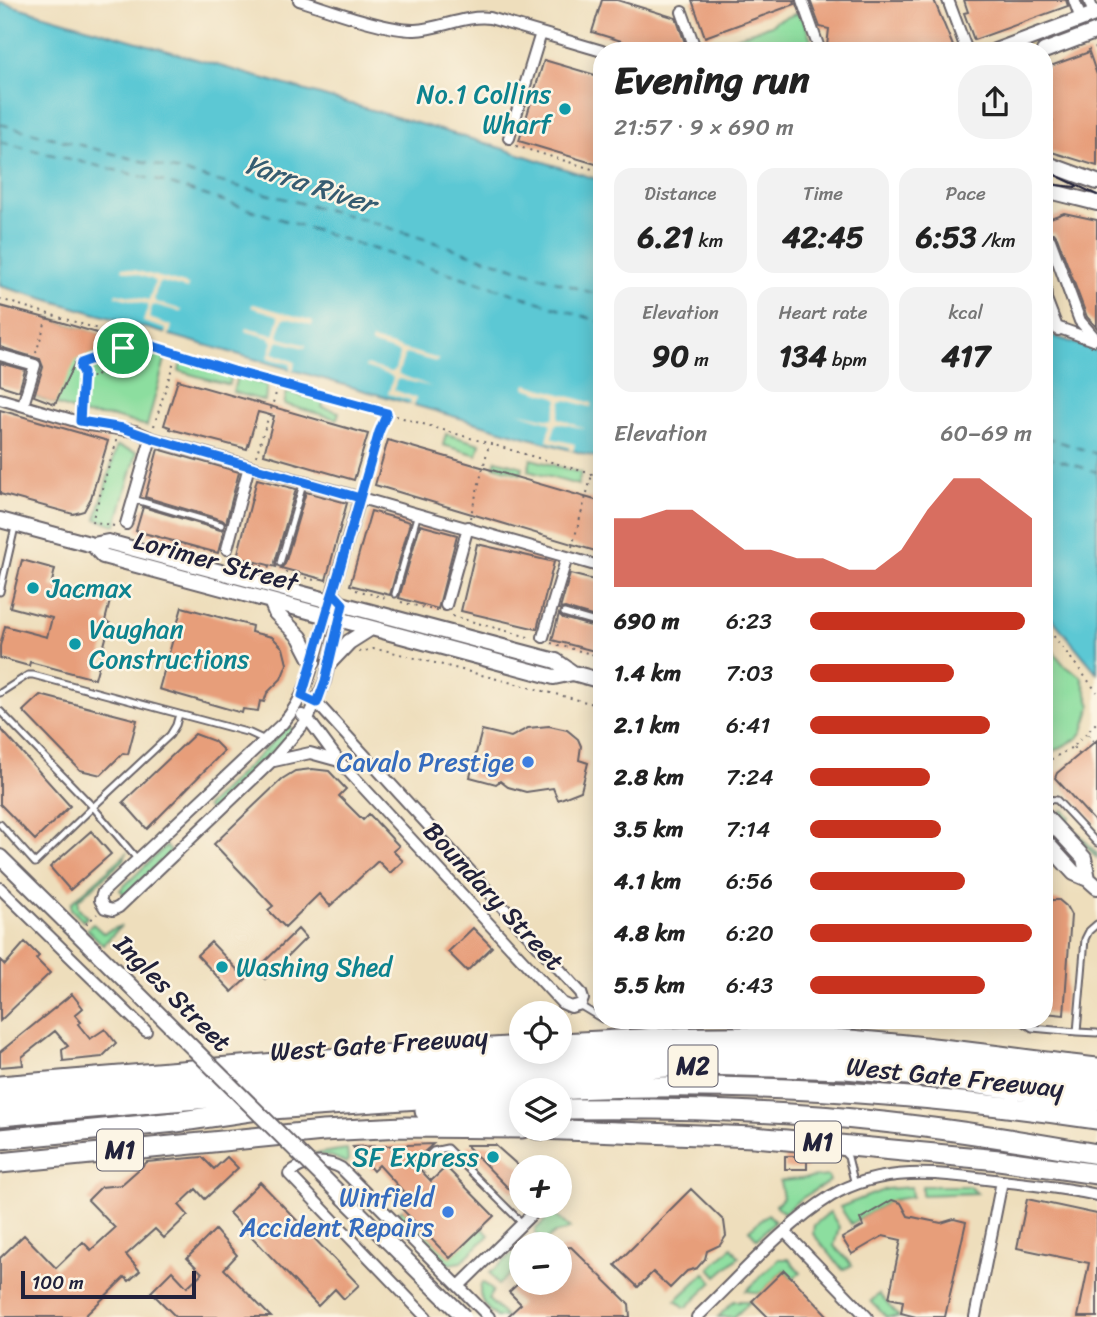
<!DOCTYPE html>
<meta charset="utf-8">
<style>
:root{--surface:#fff;--page:#f2f2f2;--text:#222;--muted:#767676;--accent:#c8321e}
body{margin:0;font-family:Sriracha,sans-serif;background:var(--page);color:var(--text);height:100vh;display:flex;flex-direction:column;font-size:26px;white-space:nowrap}
*{box-sizing:border-box;margin:0}
p{font-size:23px;color:var(--muted)}
.icon{flex:none;width:38px;height:38px;fill:none;stroke:currentColor;stroke-width:2;stroke-linecap:round;stroke-linejoin:round}
.map{position:relative;flex:1;overflow:hidden}
.panel{position:absolute;left:593px;top:42px;width:460px;height:987px;display:flex;flex-direction:column;background:var(--surface);border-radius:28px;box-shadow:0 4px 18px #0003}
.panel>*{flex:none}
.tools{position:absolute;left:509px;top:1001px;display:grid;gap:14px}
.tools a{display:grid;place-items:center;width:63px;height:63px;border-radius:50%;background:var(--surface);box-shadow:0 4px 18px #0003;font-size:35px}
.scale{position:absolute;left:21px;bottom:18px;width:175px;box-sizing:border-box;padding-left:7px;border:4px solid #22223b;border-top:0;font-size:19px;line-height:24px;white-space:nowrap;color:#22223b;-webkit-text-stroke:5px #fcf5e5;paint-order:stroke}
.pin{position:absolute;display:grid;place-items:center;width:60px;height:60px;color:#fff;margin:-30px;border:4px solid #fff;border-radius:50%;box-shadow:0 2px 7px #0007}
.round{display:grid;place-items:center;flex:none;width:74px;height:74px;border-radius:28px;background:var(--page)}
.headline{display:flex;align-items:center;justify-content:space-between;height:119px;padding:0 21px}
h1{font-size:38px;font-weight:700;line-height:52px}
.stats{display:grid;grid-template-columns:repeat(3,1fr);gap:10px;height:119px;padding:7px 21px}
.stats div{display:grid;align-content:center;border-radius:18px;background:var(--page);text-align:center}
.stats b{font-size:30px;font-weight:700}
.stats small{font-size:19px;font-weight:400}
.stats p{font-size:19px}
.chart{height:196px;padding:14px 21px}
.chart p{display:flex;justify-content:space-between}
.chart svg{width:100%;height:126px;margin-top:7px;fill:var(--accent);opacity:.7}
ul{padding:0 21px;list-style:none;font-size:23px}
li{display:grid;grid-template-columns:112px 84px 1fr;align-items:center;height:52px}
li i{height:18px;border-radius:9px;background:var(--accent)}
.map>svg:first-child{display:block}
.green{fill:#8cde9f;stroke:#57806d;stroke-width:2}
.sand{fill:#eeda9e;stroke:#887e6c;stroke-width:2}
.water{fill:#5cc8d4;stroke:#3f7588;stroke-width:2}
.pier{fill:#eedebc}
.lines{fill:none;stroke-linecap:round;stroke-linejoin:round}
.ferry{stroke:#365c71;stroke-width:2;stroke-dasharray:9 7;stroke-linecap:butt}
.building{fill:#e79e7a}
.lane-casing{stroke:#696468;stroke-width:9}
.street-casing{stroke:#696468;stroke-width:14}
.secondary-casing{stroke:#696468;stroke-width:18}
.highway-casing{stroke:#696468;stroke-width:23}
.path{stroke:#696468;stroke-width:2;stroke-dasharray:2 5;stroke-linecap:butt}
.lane{stroke:#fff;stroke-width:5}
.street{stroke:#fff;stroke-width:10}
.secondary{stroke:#fff;stroke-width:14}
.highway{stroke:#fff;stroke-width:19}
.tram{stroke:#22223b;stroke-width:2}
.secondary-bridge-casing{stroke:#696468;stroke-width:18;stroke-linecap:butt}
.secondary-bridge{stroke:#fff;stroke-width:14}
.route-casing{stroke:#fff;stroke-width:14}
.route{stroke:#1a73e8;stroke-width:9}
.culture-dot{fill:#0f9aa8;stroke:#fcf5e5;stroke-width:2.5}
.shop-dot{fill:#3f7fe0;stroke:#fcf5e5;stroke-width:2.5}
.labels{text-anchor:middle;dominant-baseline:central;stroke-width:5;stroke-linejoin:round;paint-order:stroke}
.shield{fill:#fcf5e5;stroke:#63616e;stroke-width:2}
.shield-label{font-size:24px;font-weight:bold;fill:#22223b}
.culture-label{font-size:26px;fill:#0d838f;stroke:#fcf5e5;text-anchor:start}
.street-label{font-size:26px;fill:#22223b;stroke:#fcf5e5}
.shop-label{font-size:26px;fill:#366cbe;stroke:#fcf5e5;text-anchor:end}
.water-label{font-size:28px;font-style:italic;fill:#365c71;stroke:#fcf5e5}
</style>
<div class="map">
<svg width="1097" height="1317" viewBox="0 0 1097 1317">
<rect width="100%" height="100%" fill="#fcf5e5"/>
<filter id="ink" filterUnits="userSpaceOnUse"><feTurbulence type="fractalNoise" baseFrequency=".0143" numOctaves="2"/><feDisplacementMap in="SourceGraphic" scale="14" xChannelSelector="R" yChannelSelector="G"/><feConvolveMatrix kernelMatrix="1 2 1 2 8 2 1 2 1" color-interpolation-filters="sRGB"/></filter>
<filter id="wash" filterUnits="userSpaceOnUse"><feTurbulence type="fractalNoise" baseFrequency=".00686" numOctaves="4" result="noise"/><feDisplacementMap in="SourceGraphic" scale="28" xChannelSelector="R" yChannelSelector="G"/><feGaussianBlur stdDeviation="1.57" result="paint"/><feColorMatrix in="noise" values="0 0 0 0 0 0 0 0 0 0 0 0 0 0 0 0 0 1.4 0 .05"/><feComposite in="paint" operator="in"/></filter>
<g filter="url(#wash)">
<rect width="100%" height="100%" fill="#eedebc"/>
<path class="green" d="M801,12l14,39h-107l-1,-4 67,-23v-2z
M49,318l117,38 -19,70 -33,-9 -29,-2 -51,-19 12,-40 -7,-2z
M182,358l50,17 -3,10 -50,-14z
M237,376l27,8 3,-1 -2,18 -32,-9z
M287,392l37,9 -2,6 17,5 -2,7 -53,-15z
M446,434l34,10 -3,11 -34,-10z
M117,446l20,6 -21,73 -20,-6z
M531,459l50,14 -3,12 -50,-14z
M496,460l27,7 -2,7 -27,-8z
M1045,641l20,25 16,10 10,30 -8,25 -5,7 -33,18z
M289,726l4,5 -83,80 -4,-4z
M1063,810l7,7 -3,4 30,33v4l-39,-43z
M166,846l5,5 -46,44 -5,-5z
M126,854l-2,6 -46,40v7l9,10 -4,4 -12,-12v-6z
M93,924l10,9 18,-7 -18,19 -16,-16z
M347,1149l1,11 -2,3 -13,-6 -19,-3z
M828,1176l2,5 -31,19 -15,13 -8,-8 7,-7 -3,-17z
M922,1186h47l8,7 -55,2z
M911,1187l1,10 -20,3 -41,24 -11,-17 46,-18z
M402,1209l48,48 31,-30 8,8 -28,27 -12,2 -9,-5 -43,-44z
M830,1212l9,15 -5,19 18,19 -9,5 -30,-36 1,-9z
M553,1213l17,15 -5,3 -10,2 -11,9 -9,-8v-4z
M768,1214l7,7 -18,18 -8,-9z
M732,1247l7,10 -22,19 -7,-8z
M513,1253l8,7v4l-23,21 -8,-12z
M779,1259h9l13,14 -9,5 -8,-8 -23,23 -15,-2z
M705,1273l8,9 -26,25h-3l-8,-7z
M484,1283l9,8 -5,8 18,18h-10c-10,-10 -19,-17 -15,-33z
M879,1294l20,23h-13l-15,-16z
M734,1301h17l-17,16h-16z"/>
<path class="sand" d="M1070,28l3,9 -35,14h-33z"/>
<path class="water" d="M0,2l485,141 117,38v278l-602,-173z
M1045,333l52,18v322l-52,-63z"/>
<path class="pier" d="M123,267l65,18 -1,4 -25,-7 -4,1 -4,16 2,3 26,8 -1,2 -25,-7 -4,1 -3,12 23,8 -3,10 -4,-1 1,-6 -23,-7 5,-15 -2,-3 -31,-8 1,-3 33,7 6,-18 -3,-3 -30,-9z
M253,304l60,17 -1,4 -25,-7 -4,1 -5,16 2,3 26,7 -1,3 -25,-7 -3,1 -4,11 22,9 -2,9 -3,-1 1,-6 -23,-6 5,-16 -3,-4 -25,-7 1,-3 26,7 3,-1 4,-16 -2,-3 -26,-8z
M372,340l66,19 -1,3 -30,-8 -3,2 -6,18 34,13 -32,-8 -4,1 -2,10 22,8 -2,8 -4,-2 1,-4 -23,-6 5,-16 -3,-3 -25,-8 1,-2 25,7 4,-2 5,-17 -29,-9z
M526,384l66,19 -1,4 -25,-7 -4,1 -4,17 28,11 -27,-6 -3,1 -4,13 2,2 21,5 -2,7 -4,-1v-3l-22,-6 4,-16 -2,-3 -32,-10 33,7 3,-1 5,-18 -2,-3 -31,-9z"/>
<g class="lines">
<path class="ferry" d="M0,124l362,95 240,77
M0,142l164,40 438,140
M1045,437l52,17
M1045,456l52,16"/>
</g>
<g id="blocks">
<path class="building" d="M602,0h15l59,18 12,33h-34l-62,-19z
M692,0h102l1,4 -90,33z
M810,0h124l19,46 -12,5h-109l2,-5h-7l2,-17 -9,-2z
M964,0h102l2,6 -94,34 -10,-27 4,-1z
M1089,52l8,23v91l-52,-16v-82z
M544,60l58,17v89l-83,-25z
M1064,213l33,7v108l-10,-11 -30,-80 -3,-4h-6l-3,-9v-4z
M0,306l57,15 70,21 -51,18 -21,44 -21,-8 9,-29 -3,-8 -40,-12z
M0,363l25,7 -6,21 -19,-6z
M178,380l190,54 -14,46 -90,-26 10,-38 -16,-4 -11,37 -77,-20v-2l-6,-2z
M0,410l108,31 -17,57 -7,13 -11,3 -73,-20z
M388,440l214,62v51l-227,-68z
M158,449l81,23 -13,51 -4,-3 -77,-23z
M257,479l39,10 -21,73 1,5 -39,-10z
M306,492l41,11 -21,77 -45,-12 4,-4z
M143,507l77,23 4,-1 -6,24 -82,-22z
M371,511l39,11 -20,73 -40,-10z
M420,525l37,10 -19,74 -39,-11z
M477,544l77,18 -17,67 -76,-18z
M22,560l33,9 -4,17 59,15 -5,20 5,2 -15,56 -65,-17 -1,4 -29,-8v-12l5,-20 42,11 5,-19 -42,-11z
M570,574l32,8v37l-37,-11 -5,1z
M182,607l70,19 -1,6 21,5 11,11 4,16 -6,15 -14,14 -3,9 -4,-1 -2,10 -15,-2 -1,4 -83,-24z
M559,614l4,4 39,11v24l-50,-13z
M40,695l97,25 -9,34 -5,-1 -22,22 -21,-5 -57,-59z
M549,726l18,4 11,9 3,7 -2,14 9,3 -7,28 -23,9 -5,-12 -27,4 -18,-5 -8,-6 -4,3 -26,-7 12,-47 29,7 17,-9z
M0,728l70,78 -35,34 -35,-36z
M195,734l19,7 10,10 -77,78 -24,-27z
M1097,740v84l-42,-46 2,-5z
M312,769l17,2 17,18 -7,7 24,24 6,-6 30,32 -6,5 10,10 -13,12 -12,-12 -48,45 -11,-12 -34,33 -17,-17 5,-4 -59,-62 68,-65 13,-8z
M91,831l20,23 -41,36 -20,-23z
M1051,900h8l7,6 5,9 -7,100 -19,-2v-87z
M473,928l19,19 -25,24 -19,-19z
M298,929l8,9 -41,41 -9,-9z
M25,942l14,14 -3,3 14,14 -50,48v-61l5,5z
M211,942l35,37 -14,13 -35,-37z
M72,994l11,14 -8,7 6,7 -3,2 12,15 15,-10 11,14 -14,14 -39,4 -1,-11 6,-4 -13,-15 -33,26 1,8 -23,2v-15z
M433,1144l-20,18 18,19 15,-14 48,49 -44,42 -48,-49 9,-9 -32,-35 -6,6 -20,-24z
M466,1145h29l27,24v13l-10,10z
M785,1156h22v13h-22z
M202,1157l12,12 13,-12 11,11 -33,31 -9,-10 -17,16 9,10 -24,23 -9,-9 -29,26 14,16 -11,10 -4,-4 -41,40h-84v-59l24,-23 32,33 27,-26 8,8 24,-22 -27,-28 13,-13 20,-2 26,-23z
M260,1182l99,103 -15,14 -9,-10 -17,17 -89,-93z
M691,1189l33,32 2,15 -6,9 -13,6 -2,8 -8,9 -10,3 -17,17 -17,-16 -15,15 -23,-22z
M1027,1199l70,15v103h-19l11,-54 -72,-15z
M892,1200l9,3 7,13 33,7 13,-4 12,3 -21,95h-29l-15,-4 2,-12 -14,-3 12,-58 -18,-4 -31,18 -10,-16 21,-12 -3,-7z
M215,1230l22,25 -13,14 47,48h-95l-25,-25 21,-21 15,16 15,-14 -15,-15z
M571,1247l58,57 1,13h-123l14,-13 -12,-12 10,-9h41v-35z
M784,1270l8,8 37,39h-61l-16,-16z"/>
</g>
</g>
<g filter="url(#ink)">
<use href="#blocks" fill-opacity="0" stroke="#696468" stroke-width="2"/>
<g class="lines">
<defs>
<path id="lane" d="M133,499l88,26
M280,563l24,-82
M0,592l15,-65
M395,594l23,-81
M564,613l38,11
M0,693l28,-18h5l217,58 15,7
M0,711l93,96 -58,56 -35,-39
M1045,799l12,1 40,43
M138,860l-45,-53 77,-72 6,-10 3,-11
M1045,889l4,-21 6,-13
M1097,924l-8,7 -4,8 -8,93 20,1
M579,1005l23,14
M607,1020l49,8
M1020,1020l12,8 45,4
M841,1150l7,7 7,28
M422,1161l11,-10 14,-3 75,75"/>
<path id="street" d="M299,0c29,9 88,31 116,30 25,-1 49,-15 75,-12l112,33
M802,0l18,51
M948,0l19,51
M1074,0l7,19
M1089,0l5,14
M682,12l14,39
M509,138l32,-105
M1045,243l5,-3 30,81 14,16 -1,3 -48,-17
M1045,284l1,15 12,31
M0,355l35,10 -12,40
M0,399l89,26 46,6 16,7 451,129
M126,524l25,-86
M227,549l22,-83
M333,593l10,11 -18,77 -17,38 -36,42 -153,146 -6,3 -8,-2 -5,-8 3,-8 180,-169c27,-30 33,-72 44,-110 10,-38 22,-77 33,-115
M446,605l22,-78
M543,637l24,-80
M302,715l6,4 31,42 223,242 9,4 10,-3 2,-5 -2,-6 -264,-290 -6,-3
M274,761l36,-8 29,8
M0,888l146,143
M785,1232l82,85
M460,1285l80,-79
M426,1317l-137,-143c13,-13 37,-15 52,-6l148,149
M697,1317c40,-38 87,-92 134,-121 53,-32 114,-22 171,-15 32,4 64,7 95,14
M975,1317l27,-136"/>
<path id="secondary" d="M995,51l102,-38
M1044,51l53,-20
M1045,163l52,19
M1045,190l52,13
M0,520l93,25 15,-3 448,119 17,12 29,8
M93,545l10,11 451,121 19,-4
M271,601l5,12 24,24 13,25
M330,662l19,-20 22,-14
M1045,816l39,42 4,21
M1045,841l29,32 14,6 9,8
M0,857l70,69"/>
<path id="highway" d="M560,1043c91,-5 181,-9 272,-4 89,5 177,19 265,29
M0,1086l312,-26 210,-14
M555,1090c181,-10 363,3 542,29
M0,1102l344,-31 355,-20 136,2 59,5 203,27
M560,1109c76,-1 154,0 230,5 103,6 205,22 307,40
M425,1111l97,-1
M0,1116l370,-32 333,-19 143,4 82,8 169,23
M537,1129l217,8 245,23 98,14
M0,1139l176,-17 81,-12 265,-18
M0,1163l323,-32 80,-4 119,1"/>
</defs>
<use href="#lane" class="lane-casing"/>
<use href="#street" class="street-casing"/>
<use href="#secondary" class="secondary-casing"/>
<use href="#highway" class="highway-casing"/>
<path class="path" d="M1088,50l9,-3
M1045,120l7,9
M1045,123l13,-4
M516,146l86,26
M0,299l235,72 124,34 243,72
M36,353l12,-39
M84,374l10,4 13,-11 -5,-11
M81,410l2,-36 -3,-6 1,-5 42,-15 4,-9
M154,426l22,-71
M256,456l23,-72
M364,485l22,-71
M470,518l19,-73
M114,526l-22,-5 25,-81
M136,531l79,22
M572,547l20,-72
M234,558l39,11
M285,572l29,8
M356,590l30,8
M401,602l36,9
M452,616l80,22
M1045,625l52,67
M551,643l51,14
M359,652l14,-3 15,2 214,55
M1088,734l6,8
M1074,747l6,8
M1045,763l29,-17 23,-24
M86,924l11,-10"/>
<use href="#lane" class="lane"/>
<use href="#street" class="street"/>
<use href="#secondary" class="secondary"/>
<use href="#highway" class="highway"/>
<path class="tram" d="M1045,170l52,25
M1045,184l31,3"/>
<defs>
<path id="secondary-bridge" d="M70,926l394,391"/>
</defs>
<use href="#secondary-bridge" class="secondary-bridge-casing"/>
<use href="#secondary-bridge" class="secondary-bridge"/>
</g>
</g>
<g class="lines" filter="url(#ink)">
<defs>
<path id="route" d="M123,348l-42,15 -1,5 3,5 -3,48 43,7 28,10 209,60 -27,95 10,11 -18,77 -8,22 -15,-7 28,-95 5,-16 44,-153 8,-19 -153,-42 -107,-33 -4,10"/>
</defs>
<use href="#route" class="route-casing"/>
<use href="#route" class="route"/>
</g>
<g class="culture-dot">
<circle cx="565" cy="109" r="7"/>
<circle cx="33" cy="588" r="7"/>
<circle cx="75" cy="644" r="7"/>
<circle cx="222" cy="967" r="7"/>
<circle cx="493" cy="1157" r="7"/>
</g>
<g class="shop-dot">
<circle cx="528" cy="762" r="7"/>
<circle cx="448" cy="1212" r="7"/>
</g>
<g class="labels">
<g class="shield">
<rect x="668.5" y="1045.5" width="49" height="41" rx="5"/>
<rect x="795" y="1121.5" width="46" height="41" rx="5"/>
<rect x="97" y="1129.5" width="46" height="41" rx="5"/>
</g>
<g class="shield-label">
<text x="693" y="1066">M2</text>
<text x="818" y="1142">M1</text>
<text x="120" y="1150">M1</text>
</g>
<g class="culture-label">
<text x="551" y="94" text-anchor="end">No.1 Collins<tspan x="551" dy="30">Wharf</tspan></text>
<text x="47" y="588">Jacmax</text>
<text x="89" y="629">Vaughan<tspan x="89" dy="30">Constructions</tspan></text>
<text x="236" y="967">Washing Shed</text>
<text x="479" y="1157" text-anchor="end">SF Express</text>
</g>
<g class="street-label">
<text transform="translate(216 561) rotate(15)">Lorimer Street</text>
<text transform="translate(494 896) rotate(47)">Boundary Street</text>
<text transform="translate(173 993) rotate(45)">Ingles Street</text>
<text transform="translate(379 1044) rotate(-4)">West Gate Freeway</text>
<text transform="translate(955 1077) rotate(6)">West Gate Freeway</text>
</g>
<g class="shop-label">
<text x="514" y="762">Cavalo Prestige</text>
<text x="434" y="1197">Winfield<tspan x="434" dy="30">Accident Repairs</tspan></text>
</g>
<g class="water-label">
<text transform="translate(310 184) rotate(18)">Yarra River</text>
</g>
</g>
</svg>
<div class="tools">
<a><svg class="icon" aria-label="locate" viewBox="0 0 24 24"><circle cx="12" cy="12" r="6"/><path d="M12 2v4M12 18v4M2 12h4M18 12h4"/></svg></a>
<a><svg class="icon" aria-label="layers" viewBox="0 0 24 24"><path d="M12 4l9 5-9 5-9-5zM3 14l9 5 9-5"/></svg></a>
<a>+</a>
<a>−</a>
</div>
<div class="scale">100 m</div>
<div class="pin" style="left:123px;top:348px;background:#1e9e55"><svg class="icon" aria-label="arrive" viewBox="0 0 24 24"><path d="M6 21V4h12l-3 4 3 4H6"/></svg></div>
<section class="panel">
<div class="headline"><div><h1>Evening run</h1><p>21:57 · 9 × 690 m</p></div><a class="round"><svg class="icon" aria-label="share" viewBox="0 0 24 24"><path d="M12 15V3M7 8l5-5 5 5M5 13v7h14v-7"/></svg></a></div>
<div class="stats">
<div><p>Distance</p><b>6.21<small> km</small></b></div>
<div><p>Time</p><b>42:45</b></div>
<div><p>Pace</p><b>6:53<small> /km</small></b></div>
</div>
<div class="stats">
<div><p>Elevation</p><b>90<small> m</small></b></div>
<div><p>Heart rate</p><b>134<small> bpm</small></b></div>
<div><p>kcal</p><b>417</b></div>
</div>
<div class="chart"><p><span>Elevation</span>60–69 m</p>
<svg viewBox="0 0 160 44" preserveAspectRatio="none"><path d="M0 44V20L10 20L20 17L30 17L40 24L50 31L60 31L70 34L80 34L90 38L100 38L110 31L120 17L130 6L140 6L150 13L160 20V44z"/></svg>
</div>
<ul>
<li><b>690 m</b>6:23<i style="width:97%"></i></li>
<li><b>1.4 km</b>7:03<i style="width:65%"></i></li>
<li><b>2.1 km</b>6:41<i style="width:81%"></i></li>
<li><b>2.8 km</b>7:24<i style="width:54%"></i></li>
<li><b>3.5 km</b>7:14<i style="width:59%"></i></li>
<li><b>4.1 km</b>6:56<i style="width:70%"></i></li>
<li><b>4.8 km</b>6:20<i style="width:100%"></i></li>
<li><b>5.5 km</b>6:43<i style="width:79%"></i></li>
</ul>
</section>
</div>
